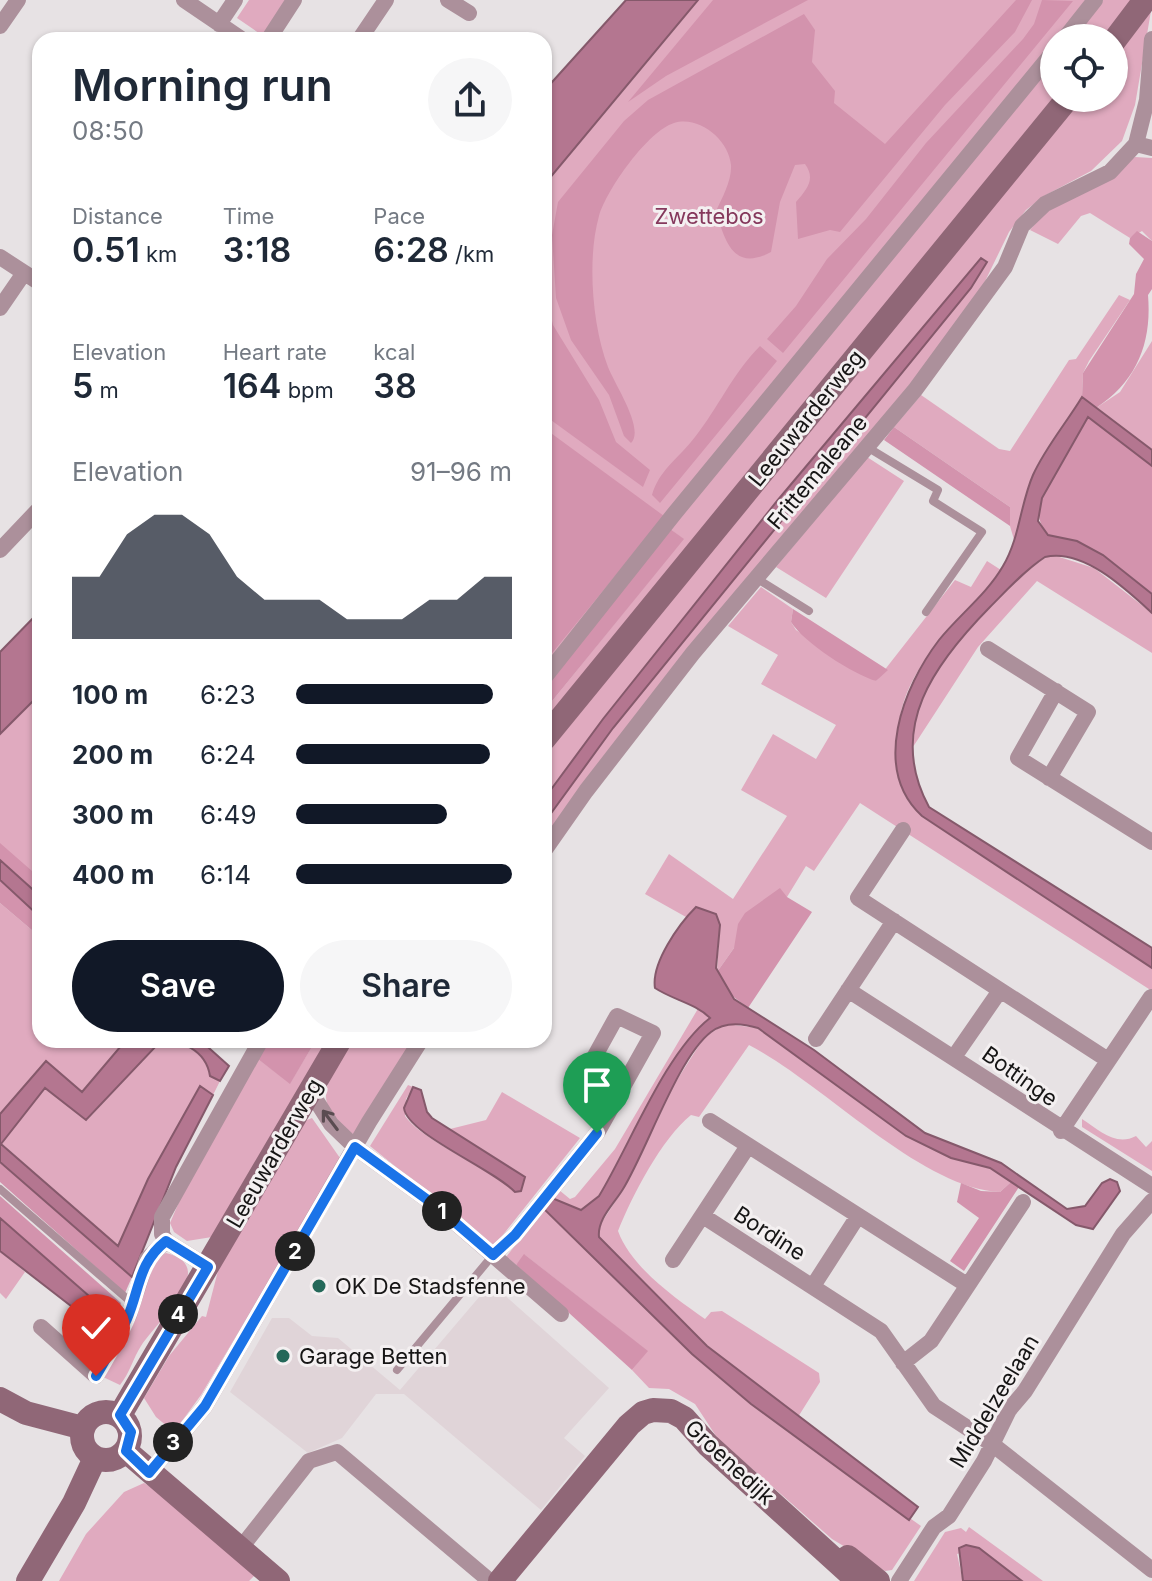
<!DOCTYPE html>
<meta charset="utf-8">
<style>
:root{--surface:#fff;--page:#f6f6f7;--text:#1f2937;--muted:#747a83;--accent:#111827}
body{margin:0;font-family:Inter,sans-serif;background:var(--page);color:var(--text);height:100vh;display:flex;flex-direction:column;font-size:30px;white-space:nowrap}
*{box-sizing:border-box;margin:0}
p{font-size:26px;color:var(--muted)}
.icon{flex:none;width:44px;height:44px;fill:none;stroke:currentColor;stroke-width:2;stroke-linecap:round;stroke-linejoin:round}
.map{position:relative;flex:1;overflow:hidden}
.panel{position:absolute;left:32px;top:32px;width:520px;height:1016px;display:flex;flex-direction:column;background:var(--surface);border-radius:24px;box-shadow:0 2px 6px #0004}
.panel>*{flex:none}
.tools{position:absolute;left:1040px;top:24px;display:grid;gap:16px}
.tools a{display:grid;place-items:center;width:88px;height:88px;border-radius:50%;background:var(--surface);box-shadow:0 2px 6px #0004;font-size:40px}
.pin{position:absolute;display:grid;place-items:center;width:68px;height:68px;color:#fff;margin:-82px -34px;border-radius:50% 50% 50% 0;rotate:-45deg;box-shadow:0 0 8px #0007}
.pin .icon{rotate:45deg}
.km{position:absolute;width:40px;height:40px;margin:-20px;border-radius:50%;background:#222;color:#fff;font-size:22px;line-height:40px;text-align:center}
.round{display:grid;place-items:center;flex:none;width:84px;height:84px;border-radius:42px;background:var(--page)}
.overview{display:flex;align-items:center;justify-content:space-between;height:136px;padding:0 40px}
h1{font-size:44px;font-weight:600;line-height:60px}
.metrics{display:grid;grid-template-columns:repeat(3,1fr);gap:12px;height:136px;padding:8px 40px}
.metrics div{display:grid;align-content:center}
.metrics b{font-size:34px;font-weight:600}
.metrics small{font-size:22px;font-weight:400}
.metrics p{font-size:22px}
.chart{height:224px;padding:16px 40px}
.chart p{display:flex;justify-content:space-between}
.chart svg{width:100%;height:144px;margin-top:8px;fill:var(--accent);opacity:.7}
.cta{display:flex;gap:16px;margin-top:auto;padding:16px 40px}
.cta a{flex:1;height:92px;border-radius:48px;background:var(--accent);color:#fff;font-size:32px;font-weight:600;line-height:92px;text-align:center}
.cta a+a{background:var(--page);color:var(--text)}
ul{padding:0 40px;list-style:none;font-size:26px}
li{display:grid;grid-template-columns:128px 96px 1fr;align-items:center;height:60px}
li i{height:20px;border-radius:10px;background:var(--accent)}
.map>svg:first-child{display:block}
.built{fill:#e0d4d8}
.green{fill:#e0aabf}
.forest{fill:#d393ad}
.water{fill:#b47690;stroke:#85596b;stroke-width:2}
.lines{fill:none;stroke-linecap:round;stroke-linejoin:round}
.lane{stroke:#ac909b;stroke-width:8}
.street{stroke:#ac909b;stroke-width:16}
.secondary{stroke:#906777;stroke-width:24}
.oneway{stroke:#5a4c51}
.route-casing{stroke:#fff;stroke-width:16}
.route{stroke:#1a73e8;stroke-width:10}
.poi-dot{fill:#246859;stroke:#f4f0f1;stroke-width:3}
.labels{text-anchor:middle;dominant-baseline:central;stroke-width:6;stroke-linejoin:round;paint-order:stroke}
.park-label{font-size:22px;fill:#85385c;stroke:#f4f0f1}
.street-label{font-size:22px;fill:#161515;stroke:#f4f0f1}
.poi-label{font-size:22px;fill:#161515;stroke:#f4f0f1;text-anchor:start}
</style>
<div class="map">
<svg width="1152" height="1581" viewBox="0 0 1152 1581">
<rect width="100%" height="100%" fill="#e7e2e4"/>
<path class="built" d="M491,1283l118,105 -45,50 21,18 -44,54 -137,-116h-28l-34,44 -34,15 -78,-61 42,-74h17l23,18 26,2 62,52z"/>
<path class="green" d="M249,0h42l-25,38 -29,-20z
M688,0h400l-544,666v-496z
M1103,0h33l-29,38h-34z
M1152,5l-17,100 -13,36 -31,30 -47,25 -18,14 -17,22 -37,76 -428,529v-82l6,-8 531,-649h33v-43z
M1054,61v37l-510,627v-14l139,-172 -14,-11z
M1135,157l17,1v83l-10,-10 -12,7 -40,-25 -9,3 -23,28 -28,-14 14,-17z
M1119,295l11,5 -41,61 -6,12 -1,24 -48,77 -19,69 -5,-17v-19l-116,-80 27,-32 78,54 11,2 59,-91 7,-1z
M1152,341v109l-56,-42 24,-16z
M867,457l37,24 -78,117 -50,-31z
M1053,555l41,13 58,45v40l-115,-72 -59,66 -67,103c2,-20 6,-42 15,-61 14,-31 95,-127 127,-134z
M987,561l14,9c-36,51 -96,90 -102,157 -2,21 17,67 23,89l230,152v23l-292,-188 -46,68 -8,-5 -19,31 -53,51 -17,24 2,-34 -23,-31 -10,10 -41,-23 24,-40 64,45 54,-83 -46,-26 32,-56 43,25 20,-34 -75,-41 17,-29 -50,-29 33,-39 32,22 -2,13 5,8 80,51 79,-101 16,7z
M40,692v202l-40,-35v-125z
M0,903l40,34v103h86l-44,52 -36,-30 -46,52z
M699,1007l11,11c-45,35 -79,127 -111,178l-18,14 -29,-12 7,-8 11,9 5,-2 40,-48z
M726,1024l32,4 148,108 45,22 39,10 21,14 -11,10c-80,-4 -177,-109 -251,-147l-50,72 -8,-2c-29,23 -59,81 -73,116 13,36 57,67 87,88l6,-7 11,-1 97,62 1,9 -22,35 -91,-71 -108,-109 -1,-9 26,-40 51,-105 30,-47z
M316,1040h15l-119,197 -25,4 -13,-9 -4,-9 21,-49 63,-118 36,27z
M353,1040h60l-59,95c-47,-34 -26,-55 -1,-95z
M166,1042c22,3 40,11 44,34l10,5 -7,14 -13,-9 -52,93 -30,67 -117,-103v-3l44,-52 42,32 69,-74z
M408,1085l5,2 -7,12 -1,17c15,23 82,51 110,76l10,-15 -75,-48 36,-9 16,-28 78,46 -86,108 -124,-100z
M312,1118l28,40 -2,7 -137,230 -27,37 -18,-15 -12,-19 25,-42 33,-40 4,1 13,-50 83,-145z
M1082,1119c17,11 34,28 54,17l10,11 6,-6v30l-70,-44z
M544,1209l148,145 106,85 123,87 -29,44 -7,1 -53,-32 -114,-100 -23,-35 -26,-15 -20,-1 -17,-18 15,-19 -122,-96 -9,10 -10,-8z
M0,1251l25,21 -19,27 -6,-6z
M166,1253c56,13 -11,70 -25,93 -8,12 -11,27 -21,39l-17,-8 27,-48 26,-71z
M144,1483l10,6 101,86 -6,6h-190l27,-47 38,-42z
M969,1527l74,54h-21l-42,-33 -23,6 6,27h-49l31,-49 16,-4 5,4z"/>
<path class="forest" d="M713,0h95l-142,76 -38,26z
M1016,0h16l-17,32 -70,73 -105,127 -10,-2 -32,9 -2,-37c11,-13 20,-23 9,-38l-10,1 -15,37 -9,50c-37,20 -46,-10 -55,-41 6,-13 16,-31 15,-46 -2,-25 -32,-50 -57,-42 -26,8 -67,66 -75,93 -12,42 -7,109 9,151 7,18 37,62 23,76l-7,-7 -15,-41 -38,-55 -15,-42 -4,-63 6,-33 66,-81 24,-21 156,-86 11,16 -3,32 23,29 -1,12 51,41z
M1042,0l31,1 -290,352 -16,-14 29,-33 31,-47 39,-40 60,-76 97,-104 11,-15z
M1137,231l15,10v48l-4,6c4,48 -11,86 -52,113l-14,-11 1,-24 51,-79 2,-20 8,-15 -15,-15 1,-6z
M544,287l9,38 46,75 17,42 34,28 -7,17 -99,-72z
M760,346l17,15 -117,142 -8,-8c7,-25 27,-37 43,-58 23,-29 38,-64 65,-91z
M1088,417l64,49v128l-49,-39 -26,-14 -29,-6c-10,-13 -11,-21 -6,-37z
M894,427l116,80v19l-126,-86z
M544,428l120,88 -120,147z
M669,528l15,11 -140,172v-29z
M793,609l95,61 -12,11c-23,-7 -72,-38 -85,-59z
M0,843l40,35v18l-40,-36z
M0,880l40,37v20l-40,-34z
M780,888l7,9 25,15 -64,96 -22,-17 -9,-19 17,-24 4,-24 7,-11z
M264,1040h52l-26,44 -36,-28z
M0,1162l132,115 -7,16 -125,-111z
M1011,1182l8,5 -55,84 -14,-10 29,-43 -22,-16 4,-19 20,8 19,1z
M0,1196l121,107 -3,6 -11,4 -107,-95z
M524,1254l124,97 -16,19 -116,-105z"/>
<path class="water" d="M626,0h72l-154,185v-94z
M981,258l6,4 -16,26 -358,440 -69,95v-24l59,-80 174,-218z
M1082,397l70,53v16l-64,-49 -46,81 -4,23 10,14 29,6 26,14 49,39v19c-26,-24 -69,-65 -107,-56 -20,13 -38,33 -55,50 -55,56 -104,121 -61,200l223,141v20l-230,-152c-51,-47 -19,-129 17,-176 20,-25 48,-46 64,-74 17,-29 17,-61 30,-91 12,-27 34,-53 49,-78z
M40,611v83l-40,40v-82z
M0,860l40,36v21l-40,-37z
M696,907l20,7 4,11 -4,43 18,31 80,51 111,83 76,30 66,46 18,-3 17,-23 8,-4 7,3 3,9 -27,38 -17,-4 -86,-57 -39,-10 -45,-22 -148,-108c-16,-5 -33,-7 -47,4 -33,25 -64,118 -88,157 -9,15 -26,30 -24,48l108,109 211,161 -9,13 -158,-116 -59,-50 -148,-145 8,-11 29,12 18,-14c31,-51 66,-143 111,-178 -15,-15 -37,-18 -55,-30 -4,-25 24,-64 41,-81z
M126,1040h74l29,26 -9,15 -10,-5c-4,-25 -30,-40 -54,-30l-70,74 -41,-32 -44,56 117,102 30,-67 52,-93 13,9 -37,72 -44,110 -132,-115v-48l46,-53 36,31z
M413,1087l8,3 6,22 5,6 93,59 -4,14 -6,1c-23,-24 -108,-58 -111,-84z
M0,1218l105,92 -7,17 -98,-76z
M966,1545l13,3 43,33h-59l-4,-33z"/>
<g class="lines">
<path class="lane" d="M867,447l71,43 -5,11 49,31 -56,80
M756,578l53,33
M0,1189l132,114
M397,1370l96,-115"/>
<path class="street" d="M184,0l59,40
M448,0l21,13
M219,24l16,-24
M0,26l18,-26
M1065,38l30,-38
M268,40l26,-40
M359,40l27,-40
M1136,144l11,-44 5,-61
M1136,144l16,4
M0,257l40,26
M0,308l24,-35
M0,550l40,-42
M988,649l100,63 -39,66
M544,678l130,-164 380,-463
M1056,691l-38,67 134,84
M903,830l-45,68 250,162
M544,851l42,-60 107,-138 222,-263 90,-123 17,-41 23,-22 65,-32 26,-28
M848,990l304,196
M816,1039l78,-118
M954,1057l45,-65
M309,1089l22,35 24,23 81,59 125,108
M710,1121l257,164
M1061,1131l90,-134
M703,1216l178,115 53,75 58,38 160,126
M493,1255l22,-20 82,-102 56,-100 -36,-17 -31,56 33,21
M673,1260l75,-114
M208,1267l-42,-26 -4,-7v-17l99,-177
M813,1286l45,-70
M41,1327l55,49 33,-61 18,-56 19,-18
M903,1363l28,-22 92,-139
M149,1473l56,-67 164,-284 52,-82
M240,1549l69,-88 28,-9 153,129
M899,1581l35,-54 15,-11 35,-55 25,-51 16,-19 98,-157 29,-33"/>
<path class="secondary" d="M1114,41l31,-41
M544,739l524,-641
M0,1399l26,14 57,15
M82 1436a24 24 0 1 1 48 0a24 24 0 1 1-48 0Z
M120,1415l220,-375
M126,1451l152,130
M848,1557l30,24
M28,1581l46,-78 21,-45
M500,1581l129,-156 14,-12 10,-3 18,1 13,7 24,27 150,136"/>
</g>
<defs><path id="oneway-shaft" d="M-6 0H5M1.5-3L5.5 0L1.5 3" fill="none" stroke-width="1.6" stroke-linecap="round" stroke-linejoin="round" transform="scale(2)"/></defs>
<use class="oneway" href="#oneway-shaft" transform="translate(330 1120) rotate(-127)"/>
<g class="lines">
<defs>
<path id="route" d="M96,1376c11,-19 22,-37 31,-57 13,-30 11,-56 39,-78l42,26 -88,148 11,17 -5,19 23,22 56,-67 150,-259 81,59 57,49 22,-20 82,-102"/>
</defs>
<use href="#route" class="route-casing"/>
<use href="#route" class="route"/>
</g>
<g class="poi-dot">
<circle cx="319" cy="1286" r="8"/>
<circle cx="283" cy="1356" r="8"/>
</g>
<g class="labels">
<g class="park-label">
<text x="709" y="216">Zwettebos</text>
</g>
<g class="street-label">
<text transform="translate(806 418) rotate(-51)">Leeuwarderweg</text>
<text transform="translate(817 472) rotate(-50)">Frittemaleane</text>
<text transform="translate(1020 1076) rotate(35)">Bottinge</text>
<text transform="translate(274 1153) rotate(-60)">Leeuwarderweg</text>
<text transform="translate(770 1233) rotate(33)">Bordine</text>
<text transform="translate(994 1401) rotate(-59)">Middelzeelaan</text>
<text transform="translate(730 1462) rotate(43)">Groenedijk</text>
</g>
<g class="poi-label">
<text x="335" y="1286">OK De Stadsfenne</text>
<text x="299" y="1356">Garage Betten</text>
</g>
</g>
</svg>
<div class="tools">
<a><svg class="icon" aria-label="locate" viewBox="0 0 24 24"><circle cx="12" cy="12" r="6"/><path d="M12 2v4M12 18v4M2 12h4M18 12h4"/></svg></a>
</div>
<div class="pin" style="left:597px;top:1133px;background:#1e9e55"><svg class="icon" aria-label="arrive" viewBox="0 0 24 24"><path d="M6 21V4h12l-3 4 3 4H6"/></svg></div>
<div class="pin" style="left:96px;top:1376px;background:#d93025"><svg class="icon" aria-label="check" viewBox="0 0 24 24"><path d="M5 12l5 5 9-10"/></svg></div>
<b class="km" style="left:442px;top:1211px">1</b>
<b class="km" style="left:295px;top:1251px">2</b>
<b class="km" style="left:173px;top:1442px">3</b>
<b class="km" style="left:178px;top:1314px">4</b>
<section class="panel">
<div class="overview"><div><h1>Morning run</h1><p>08:50</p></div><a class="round"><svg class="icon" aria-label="share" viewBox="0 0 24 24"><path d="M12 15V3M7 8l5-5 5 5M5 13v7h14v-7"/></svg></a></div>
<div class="metrics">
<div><p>Distance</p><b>0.51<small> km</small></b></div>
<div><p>Time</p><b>3:18</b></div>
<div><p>Pace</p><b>6:28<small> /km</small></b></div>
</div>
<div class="metrics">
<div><p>Elevation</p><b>5<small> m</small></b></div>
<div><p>Heart rate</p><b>164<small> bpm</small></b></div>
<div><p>kcal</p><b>38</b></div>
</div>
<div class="chart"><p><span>Elevation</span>91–96 m</p>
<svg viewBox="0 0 160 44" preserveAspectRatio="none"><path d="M0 44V25L10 25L20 12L30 6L40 6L50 12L60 25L70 32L80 32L90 32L100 38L110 38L120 38L130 32L140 32L150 25L160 25V44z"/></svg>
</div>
<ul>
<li><b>100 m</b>6:23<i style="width:91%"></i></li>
<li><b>200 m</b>6:24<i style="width:90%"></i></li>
<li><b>300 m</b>6:49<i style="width:70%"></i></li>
<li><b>400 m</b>6:14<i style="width:100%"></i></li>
</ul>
<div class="cta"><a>Save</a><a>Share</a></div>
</section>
</div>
